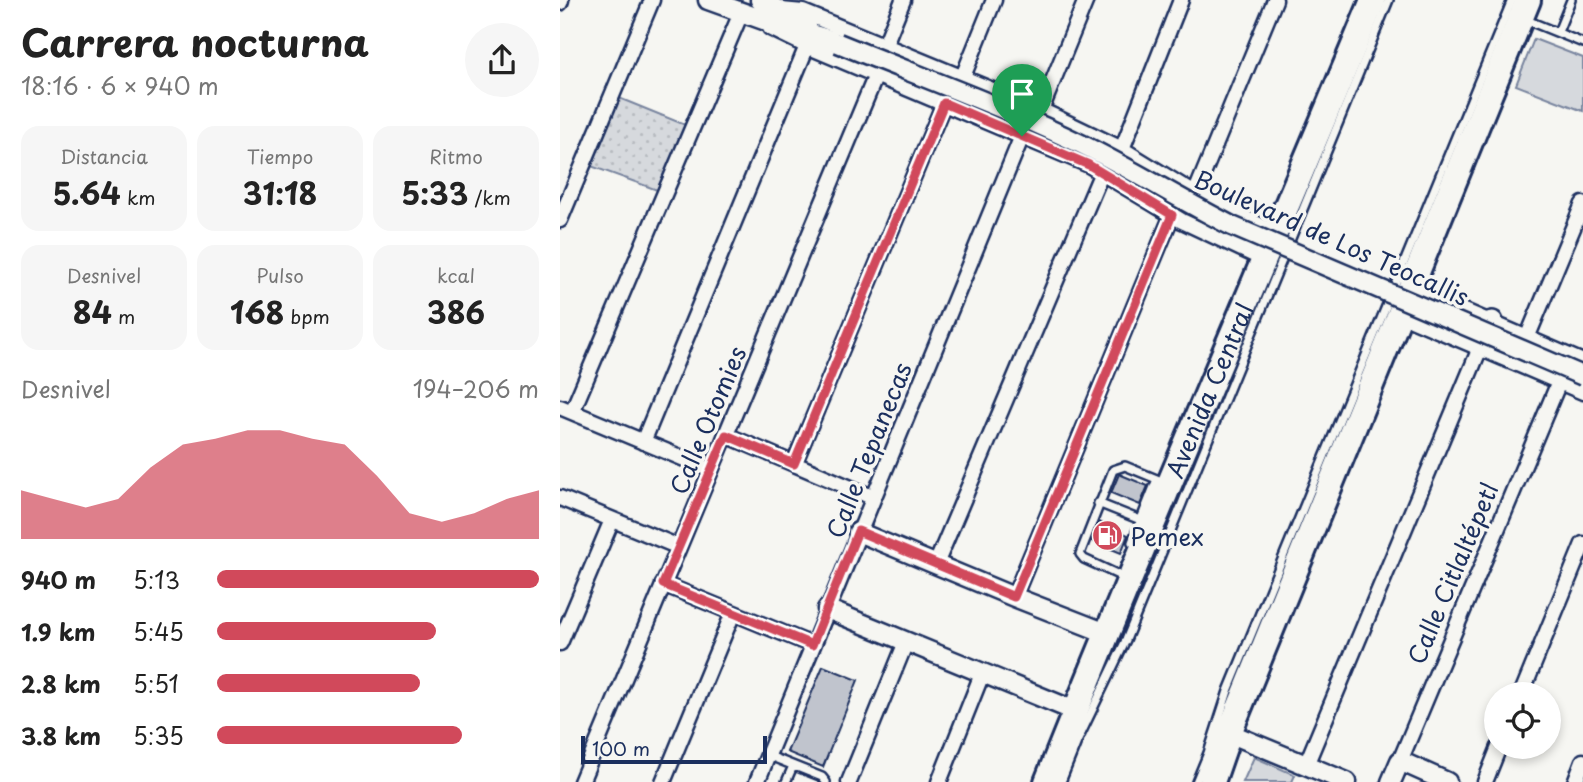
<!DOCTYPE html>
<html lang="es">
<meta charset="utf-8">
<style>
:root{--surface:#fff;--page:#f6f6f6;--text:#222;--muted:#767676;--accent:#d1495b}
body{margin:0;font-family:"Playpen Sans",sans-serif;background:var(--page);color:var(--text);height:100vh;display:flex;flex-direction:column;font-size:26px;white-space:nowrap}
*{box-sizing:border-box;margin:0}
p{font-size:23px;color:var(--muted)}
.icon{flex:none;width:38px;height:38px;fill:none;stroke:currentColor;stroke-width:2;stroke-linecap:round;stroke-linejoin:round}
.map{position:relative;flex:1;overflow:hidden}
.drawer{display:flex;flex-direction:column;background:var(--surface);width:560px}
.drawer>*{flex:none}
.controls{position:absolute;left:924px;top:682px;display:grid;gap:14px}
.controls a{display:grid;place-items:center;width:77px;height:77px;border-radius:50%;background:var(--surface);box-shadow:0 4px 10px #0003;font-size:35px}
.scale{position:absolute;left:21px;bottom:18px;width:186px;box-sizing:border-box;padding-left:7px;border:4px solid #1b2f5e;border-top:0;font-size:19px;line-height:24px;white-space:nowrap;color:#1b2f5e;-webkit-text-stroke:5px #f6f6f2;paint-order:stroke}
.pin{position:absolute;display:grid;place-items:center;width:60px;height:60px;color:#fff;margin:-72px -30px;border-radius:50% 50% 50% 0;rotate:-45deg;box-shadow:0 0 7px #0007}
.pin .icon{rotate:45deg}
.round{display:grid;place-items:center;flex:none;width:74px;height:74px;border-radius:37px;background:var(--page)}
.headline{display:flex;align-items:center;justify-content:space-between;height:119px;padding:0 21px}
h1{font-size:38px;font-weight:700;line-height:52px}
.figures{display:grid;grid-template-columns:repeat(3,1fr);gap:10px;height:119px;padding:7px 21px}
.figures div{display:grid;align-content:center;border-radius:18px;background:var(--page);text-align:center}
.figures b{font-size:30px;font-weight:700}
.figures small{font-size:19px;font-weight:400}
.figures p{font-size:19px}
.chart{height:196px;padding:14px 21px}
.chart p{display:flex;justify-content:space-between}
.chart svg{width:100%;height:126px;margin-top:7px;fill:var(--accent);opacity:.7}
ul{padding:0 21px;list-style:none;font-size:23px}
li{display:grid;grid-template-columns:112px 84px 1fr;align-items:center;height:52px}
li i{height:18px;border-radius:9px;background:var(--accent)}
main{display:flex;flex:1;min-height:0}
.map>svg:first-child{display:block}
.park{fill:url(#park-dots);stroke:#78849e;stroke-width:2}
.garden{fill:#d6d9dd;stroke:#78849e;stroke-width:2}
.building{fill:#c0c4cd;stroke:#1b2f5e;stroke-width:2}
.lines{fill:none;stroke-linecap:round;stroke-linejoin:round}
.service-casing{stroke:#1b2f5e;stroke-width:12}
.minor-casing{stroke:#1b2f5e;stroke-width:19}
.tertiary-casing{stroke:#1b2f5e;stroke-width:23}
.secondary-casing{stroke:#1b2f5e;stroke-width:26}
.trunk-casing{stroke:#1b2f5e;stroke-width:30}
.service{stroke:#f6f6f2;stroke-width:7}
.minor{stroke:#f6f6f2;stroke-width:14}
.tertiary{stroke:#f6f6f2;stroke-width:18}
.secondary{stroke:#f6f6f2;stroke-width:21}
.trunk{stroke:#f6f6f2;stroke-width:24}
.tertiary-bridge-casing{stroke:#1b2f5e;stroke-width:23;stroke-linecap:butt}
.tertiary-bridge{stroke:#f6f6f2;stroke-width:18}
.route-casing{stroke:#fff;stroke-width:14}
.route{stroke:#d1495b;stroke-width:9}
.labels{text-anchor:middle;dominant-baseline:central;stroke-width:7;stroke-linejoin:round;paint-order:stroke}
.street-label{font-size:24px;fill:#1b2f5e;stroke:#f6f6f2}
.poi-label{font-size:24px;fill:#1b2f5e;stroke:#f6f6f2;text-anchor:start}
</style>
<main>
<section class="drawer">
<div class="headline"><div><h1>Carrera nocturna</h1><p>18:16 · 6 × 940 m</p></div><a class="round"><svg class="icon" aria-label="share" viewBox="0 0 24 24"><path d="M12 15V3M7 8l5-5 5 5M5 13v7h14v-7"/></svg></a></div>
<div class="figures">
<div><p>Distancia</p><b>5.64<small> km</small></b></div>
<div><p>Tiempo</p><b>31:18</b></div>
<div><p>Ritmo</p><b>5:33<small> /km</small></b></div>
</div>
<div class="figures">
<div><p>Desnivel</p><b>84<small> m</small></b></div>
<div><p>Pulso</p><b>168<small> bpm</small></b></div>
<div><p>kcal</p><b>386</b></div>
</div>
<div class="chart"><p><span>Desnivel</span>194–206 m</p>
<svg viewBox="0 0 160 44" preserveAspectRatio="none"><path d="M0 44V27L10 30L20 33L30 30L40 19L50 11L60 9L70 6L80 6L90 9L100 11L110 22L120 35L130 38L140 35L150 30L160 27V44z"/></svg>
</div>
<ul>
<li><b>940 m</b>5:13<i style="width:100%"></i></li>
<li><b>1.9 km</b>5:45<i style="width:68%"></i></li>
<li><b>2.8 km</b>5:51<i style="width:63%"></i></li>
<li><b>3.8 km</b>5:35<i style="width:76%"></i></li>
</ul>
</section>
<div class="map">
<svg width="1023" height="782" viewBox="0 0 1023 782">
<defs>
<pattern id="park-dots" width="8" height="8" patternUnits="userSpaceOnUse" patternTransform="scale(1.75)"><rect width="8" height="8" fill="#d6d9dd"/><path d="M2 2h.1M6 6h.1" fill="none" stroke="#b7bbc0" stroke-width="1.8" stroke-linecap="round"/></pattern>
</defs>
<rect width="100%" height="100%" fill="#f6f6f2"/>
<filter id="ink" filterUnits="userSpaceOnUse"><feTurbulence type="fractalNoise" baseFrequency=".0143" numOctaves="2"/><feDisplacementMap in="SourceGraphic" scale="14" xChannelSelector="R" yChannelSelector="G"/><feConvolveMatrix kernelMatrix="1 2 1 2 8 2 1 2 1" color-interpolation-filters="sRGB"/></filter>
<g filter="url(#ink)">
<path class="park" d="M54,96l74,30 -28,65 -72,-26z"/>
<path class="garden" d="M974,39l49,19v53l-67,-26z
M694,757l41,18 -3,7h-49z"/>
<path class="building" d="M559,474l29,12 -8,19 -29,-12z
M539,522l29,13 -7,18 -29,-12z
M263,666l35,14 -35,87 -36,-15z"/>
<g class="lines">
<defs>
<path id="service" d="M964,19l59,24
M998,32l13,-32
M538,503l45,18
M572,542l25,-63
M565,578l-41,-19 -4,-5 33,-84 12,-4 39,16
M207,755l55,22 4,5
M226,782l7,-16
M501,782l16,-40 49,-102 263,-640
M636,782l12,-29 20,-62 284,-691"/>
<path id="minor" d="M0,3l1,-3
M221,10l22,2 238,98 81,39 73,45 81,39
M210,28l37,18 282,119 93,56 83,39
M324,47l19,-47
M402,79l32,-79
M481,110l45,-110
M562,149l59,-149
M635,194l80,-194
M0,220l92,-220
M851,288l172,74
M840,314l183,78
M967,338l56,-134
M0,407l151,63
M12,412l169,-399 8,4
M166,435l146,62
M83,442l164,-396
M234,464l150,-361
M0,498l119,49
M376,564l166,-392
M103,584l149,61
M454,597l158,-382
M0,643l52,-123
M961,695l62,-151
M840,761l159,-379
M746,765l174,-417
M21,782l295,-707
M103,782l70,-169
M197,782l265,-646
M289,782l57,-140
M379,782l43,-108
M925,782l14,-35
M1015,782l8,-21"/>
<path id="tertiary" d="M148,0l61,22 62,18
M200,0l47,26
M298,532l156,65 92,36
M267,609l248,102
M669,733l118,49
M831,782l9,-21 47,21"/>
<path id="secondary" d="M920,348l-4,-9 7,-14 9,-3"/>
<g id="trunk">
<path id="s1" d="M487,782c104,-262 218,-521 326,-782"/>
<path d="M652,782l17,-49 299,-733"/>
</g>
</defs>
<use href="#service" class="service-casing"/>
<use href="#minor" class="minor-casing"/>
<use href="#tertiary" class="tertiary-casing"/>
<use href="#secondary" class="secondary-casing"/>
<use href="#trunk" class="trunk-casing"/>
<use href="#service" class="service"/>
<use href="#minor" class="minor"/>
<use href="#tertiary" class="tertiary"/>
<use href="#secondary" class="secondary"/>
<use href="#trunk" class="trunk"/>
<defs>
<path id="tertiary-bridge" d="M278,43c81,33 164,63 243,101 51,25 100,56 151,82l351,150"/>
</defs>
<use href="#tertiary-bridge" class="tertiary-bridge-casing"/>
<use href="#tertiary-bridge" class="tertiary-bridge"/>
</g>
</g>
<g class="lines" filter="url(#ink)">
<defs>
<path id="route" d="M384,103l145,62 83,50 -158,382 -156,-66 -46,114 -149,-61 63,-149 68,29z"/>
</defs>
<use href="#route" class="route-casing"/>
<use href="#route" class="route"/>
</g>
<defs>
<symbol id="fuel-disc" viewBox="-11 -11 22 22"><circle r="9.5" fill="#d1495b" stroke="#f6f6f2"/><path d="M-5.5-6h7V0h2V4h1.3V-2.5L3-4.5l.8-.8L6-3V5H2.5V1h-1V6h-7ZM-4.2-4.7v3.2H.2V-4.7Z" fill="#fff"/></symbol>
</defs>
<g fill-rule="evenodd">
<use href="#fuel-disc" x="530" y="518" width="35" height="35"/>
</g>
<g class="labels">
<g class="street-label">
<text transform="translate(772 237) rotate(24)">Boulevard de Los Teocallis</text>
<text stroke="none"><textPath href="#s1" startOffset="424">Avenida Central</textPath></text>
<text transform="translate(147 420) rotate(-67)">Calle Otomies</text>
<text transform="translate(308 450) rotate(-68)">Calle Tepanecas</text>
<text transform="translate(892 573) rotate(-67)">Calle Citlaltépetl</text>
</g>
<g class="poi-label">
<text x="570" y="536">Pemex</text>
</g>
</g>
</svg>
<div class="controls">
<a><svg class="icon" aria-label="locate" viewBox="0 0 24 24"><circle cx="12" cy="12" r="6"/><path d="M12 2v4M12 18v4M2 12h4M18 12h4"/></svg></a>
</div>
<div class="scale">100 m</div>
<div class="pin" style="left:462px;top:136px;background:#1e9e55"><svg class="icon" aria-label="arrive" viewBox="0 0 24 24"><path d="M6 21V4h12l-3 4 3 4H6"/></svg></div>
</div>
</main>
